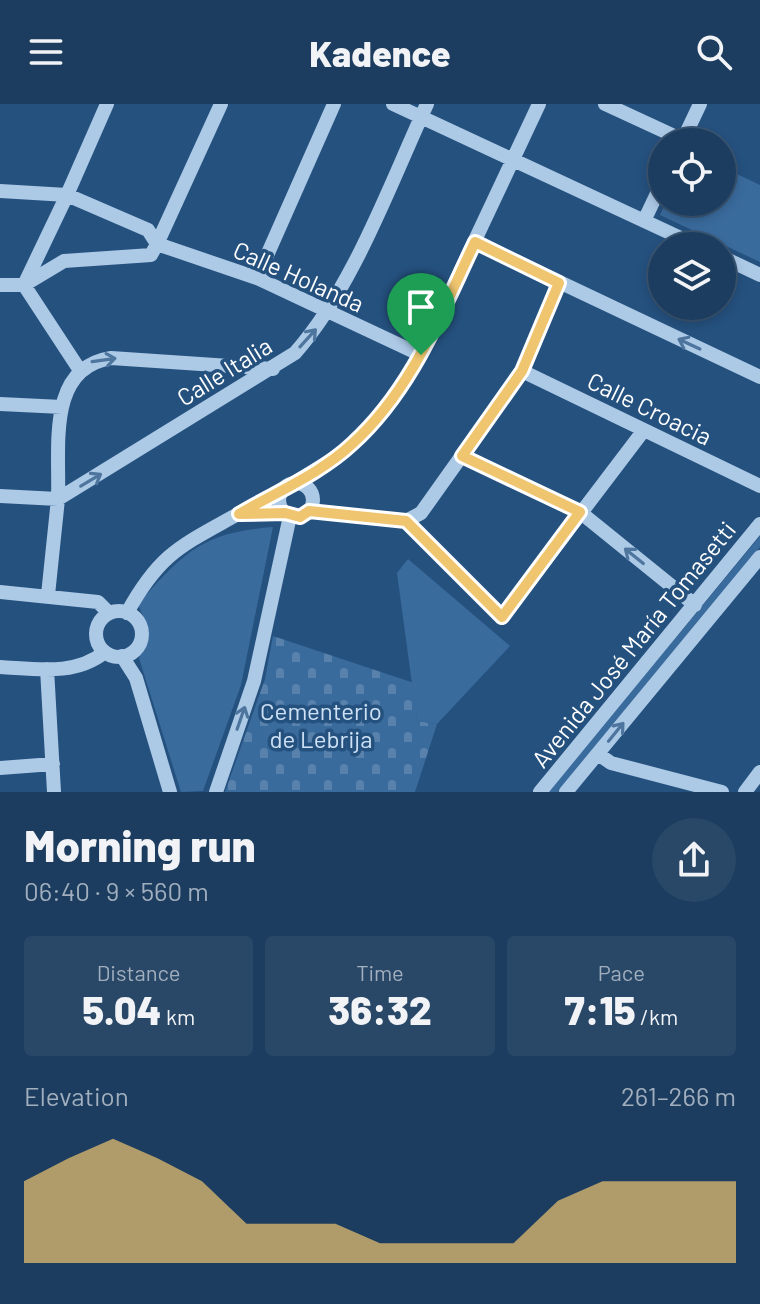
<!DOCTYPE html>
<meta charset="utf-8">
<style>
:root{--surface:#1c3d5f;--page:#294868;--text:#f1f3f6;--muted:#a0aebd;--line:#3a5674;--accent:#efc570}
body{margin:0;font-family:Barlow,sans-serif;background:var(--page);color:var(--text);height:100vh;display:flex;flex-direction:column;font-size:30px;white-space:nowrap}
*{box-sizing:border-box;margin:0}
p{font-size:26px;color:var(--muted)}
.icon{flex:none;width:44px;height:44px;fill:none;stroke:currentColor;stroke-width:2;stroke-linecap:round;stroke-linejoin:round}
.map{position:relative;height:688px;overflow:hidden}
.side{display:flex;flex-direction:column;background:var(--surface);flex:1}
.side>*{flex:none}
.fabs{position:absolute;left:648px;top:24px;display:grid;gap:16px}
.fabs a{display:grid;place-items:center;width:88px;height:88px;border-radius:50%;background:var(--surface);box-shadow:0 4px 12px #0003,0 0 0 2px var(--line);font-size:40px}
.pin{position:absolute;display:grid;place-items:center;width:68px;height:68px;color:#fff;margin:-82px -34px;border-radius:50% 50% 50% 0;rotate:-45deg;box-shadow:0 0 8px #0007}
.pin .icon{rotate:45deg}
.round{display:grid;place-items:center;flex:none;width:84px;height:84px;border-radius:42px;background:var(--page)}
.summary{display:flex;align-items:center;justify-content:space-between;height:136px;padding:0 24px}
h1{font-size:44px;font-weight:800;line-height:60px}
.figures{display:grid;grid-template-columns:repeat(3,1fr);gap:12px;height:136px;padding:8px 24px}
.figures div{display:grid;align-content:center;border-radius:8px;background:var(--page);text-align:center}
.figures b{font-size:40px;font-weight:800}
.figures small{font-size:22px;font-weight:400}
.figures p{font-size:22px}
.chart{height:224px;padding:16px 24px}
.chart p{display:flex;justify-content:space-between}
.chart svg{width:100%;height:144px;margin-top:8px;fill:var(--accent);opacity:.7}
header{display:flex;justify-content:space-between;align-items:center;height:104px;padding:0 24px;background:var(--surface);font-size:36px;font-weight:800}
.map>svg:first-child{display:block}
.cemetery{fill:url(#cemetery-stones)}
.green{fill:#3a6b9d}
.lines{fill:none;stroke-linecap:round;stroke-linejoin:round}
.minor{stroke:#acc9e6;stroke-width:14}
.oneway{stroke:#4e759e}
.route-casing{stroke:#fff;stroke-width:16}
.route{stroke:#efc570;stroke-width:10}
.labels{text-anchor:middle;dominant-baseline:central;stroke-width:7;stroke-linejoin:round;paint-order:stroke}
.street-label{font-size:24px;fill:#fff;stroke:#25517f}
.park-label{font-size:24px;fill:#cfe2f5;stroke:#25517f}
</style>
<header><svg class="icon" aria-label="menu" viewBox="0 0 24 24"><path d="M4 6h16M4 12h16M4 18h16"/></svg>Kadence<svg class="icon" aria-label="search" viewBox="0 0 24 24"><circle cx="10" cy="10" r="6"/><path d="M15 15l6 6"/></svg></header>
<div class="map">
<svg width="760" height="688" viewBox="0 0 760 688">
<defs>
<pattern id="cemetery-stones" width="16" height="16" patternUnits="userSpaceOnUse" patternTransform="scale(2)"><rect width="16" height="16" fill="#3a6b9d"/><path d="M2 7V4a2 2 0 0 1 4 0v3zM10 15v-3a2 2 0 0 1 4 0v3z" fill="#5881ac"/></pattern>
</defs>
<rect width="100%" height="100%" fill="#25517f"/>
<path class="cemetery" d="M273,532l141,47 3,38 20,3 -22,68h-190l40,-113z"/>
<path class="green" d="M722,63l38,18v77l-100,-47 6,-13h56z
M273,423l-32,158 -38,106 -22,1 -42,-134 10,-27 -11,-27c45,-51 64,-72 135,-77z
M760,432v11l-202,245h-10z
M408,455l102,87 -73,78 -20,-3 -20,-148z"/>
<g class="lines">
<path class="minor" d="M221,0l-64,140 100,34 164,77
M393,0l305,142
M605,0l78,36
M682,38l18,-38
M0,87l67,4 40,-91
M67,91l81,35 9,14 -6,11 -87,6 -40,24z
M644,117l18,-38
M475,138l285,135
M722,153l38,18
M257,174l77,-174
M0,181h24
M24,181l55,84
M522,267l238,115
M0,300l62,3
M462,352l118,56 115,93
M279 396a17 17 0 1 1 34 0a17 17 0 1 1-34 0Z
M293,380c19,-13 41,-24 58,-39 29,-26 50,-58 70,-90l118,-251
M0,392l58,3c2,-51 -12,-131 53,-141l162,11
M309,407l97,10 96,96 142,-187
M239,410l46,-1
M406,417l15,-8 101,-142 37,-88
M0,488l98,10 11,11
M48,491l10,-96 237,-146c58,-65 95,-169 132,-249
M96 530a23 23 0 1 1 46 0a23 23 0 1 1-46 0Z
M127,509c33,-60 54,-67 111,-99 15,-8 29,-17 45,-24
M122,552l14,22 34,114
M0,563c37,2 75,9 105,-15
M47,565l7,123
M598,650l13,9 111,29
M0,664l53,-4
M216,688l38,-111 36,-165
M540,688l220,-268
M566,688l194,-235
M745,688l15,-20"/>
</g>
<defs><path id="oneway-shaft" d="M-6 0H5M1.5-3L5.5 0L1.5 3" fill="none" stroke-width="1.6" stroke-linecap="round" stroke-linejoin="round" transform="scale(2)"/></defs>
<g class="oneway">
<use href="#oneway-shaft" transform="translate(308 234) rotate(-48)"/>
<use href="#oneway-shaft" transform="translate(689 240) rotate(-155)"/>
<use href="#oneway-shaft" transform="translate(104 256) rotate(-8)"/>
<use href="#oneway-shaft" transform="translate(91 376) rotate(-31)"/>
<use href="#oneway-shaft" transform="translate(634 452) rotate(-141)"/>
<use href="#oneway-shaft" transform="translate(241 614) rotate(-71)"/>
<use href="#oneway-shaft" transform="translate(616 628) rotate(-51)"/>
</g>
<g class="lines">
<defs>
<path id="route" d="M475,138l84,41 -37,88 -60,85 118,56 -78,105 -96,-96 -97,-10 -9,6 -15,-4 -46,1c37,-22 81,-40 113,-70 60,-54 89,-131 123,-202z"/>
</defs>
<use href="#route" class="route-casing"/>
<use href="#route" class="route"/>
</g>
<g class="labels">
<g class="street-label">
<text transform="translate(299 172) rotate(24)">Calle Holanda</text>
<text transform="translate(224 267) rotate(-32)">Calle Italia</text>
<text transform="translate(650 304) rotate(26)">Calle Croacia</text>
<text transform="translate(633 540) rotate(-51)">Avenida José María Tomasetti</text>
</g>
<g class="park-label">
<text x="321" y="606">Cementerio<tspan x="321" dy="28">de Lebrija</tspan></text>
</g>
</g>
</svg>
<div class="fabs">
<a><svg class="icon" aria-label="locate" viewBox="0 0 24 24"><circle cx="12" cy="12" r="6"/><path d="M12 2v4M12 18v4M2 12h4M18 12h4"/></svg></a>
<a><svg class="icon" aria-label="layers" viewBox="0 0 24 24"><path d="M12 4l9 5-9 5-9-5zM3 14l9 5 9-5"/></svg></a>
</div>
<div class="pin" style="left:421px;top:251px;background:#1e9e55"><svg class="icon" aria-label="arrive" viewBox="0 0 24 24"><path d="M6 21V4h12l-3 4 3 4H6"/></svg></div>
</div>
<section class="side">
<div class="summary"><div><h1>Morning run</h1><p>06:40 · 9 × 560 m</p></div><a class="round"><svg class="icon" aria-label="share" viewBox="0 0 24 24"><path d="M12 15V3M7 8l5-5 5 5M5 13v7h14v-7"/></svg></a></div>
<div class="figures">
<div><p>Distance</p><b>5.04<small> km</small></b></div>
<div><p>Time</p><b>36:32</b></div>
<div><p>Pace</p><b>7:15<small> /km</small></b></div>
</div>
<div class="chart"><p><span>Elevation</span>261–266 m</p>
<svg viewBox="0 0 160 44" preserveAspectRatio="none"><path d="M0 44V19L10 12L20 6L30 12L40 19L50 32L60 32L70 32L80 38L90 38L100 38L110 38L120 25L130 19L140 19L150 19L160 19V44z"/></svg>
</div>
</section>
